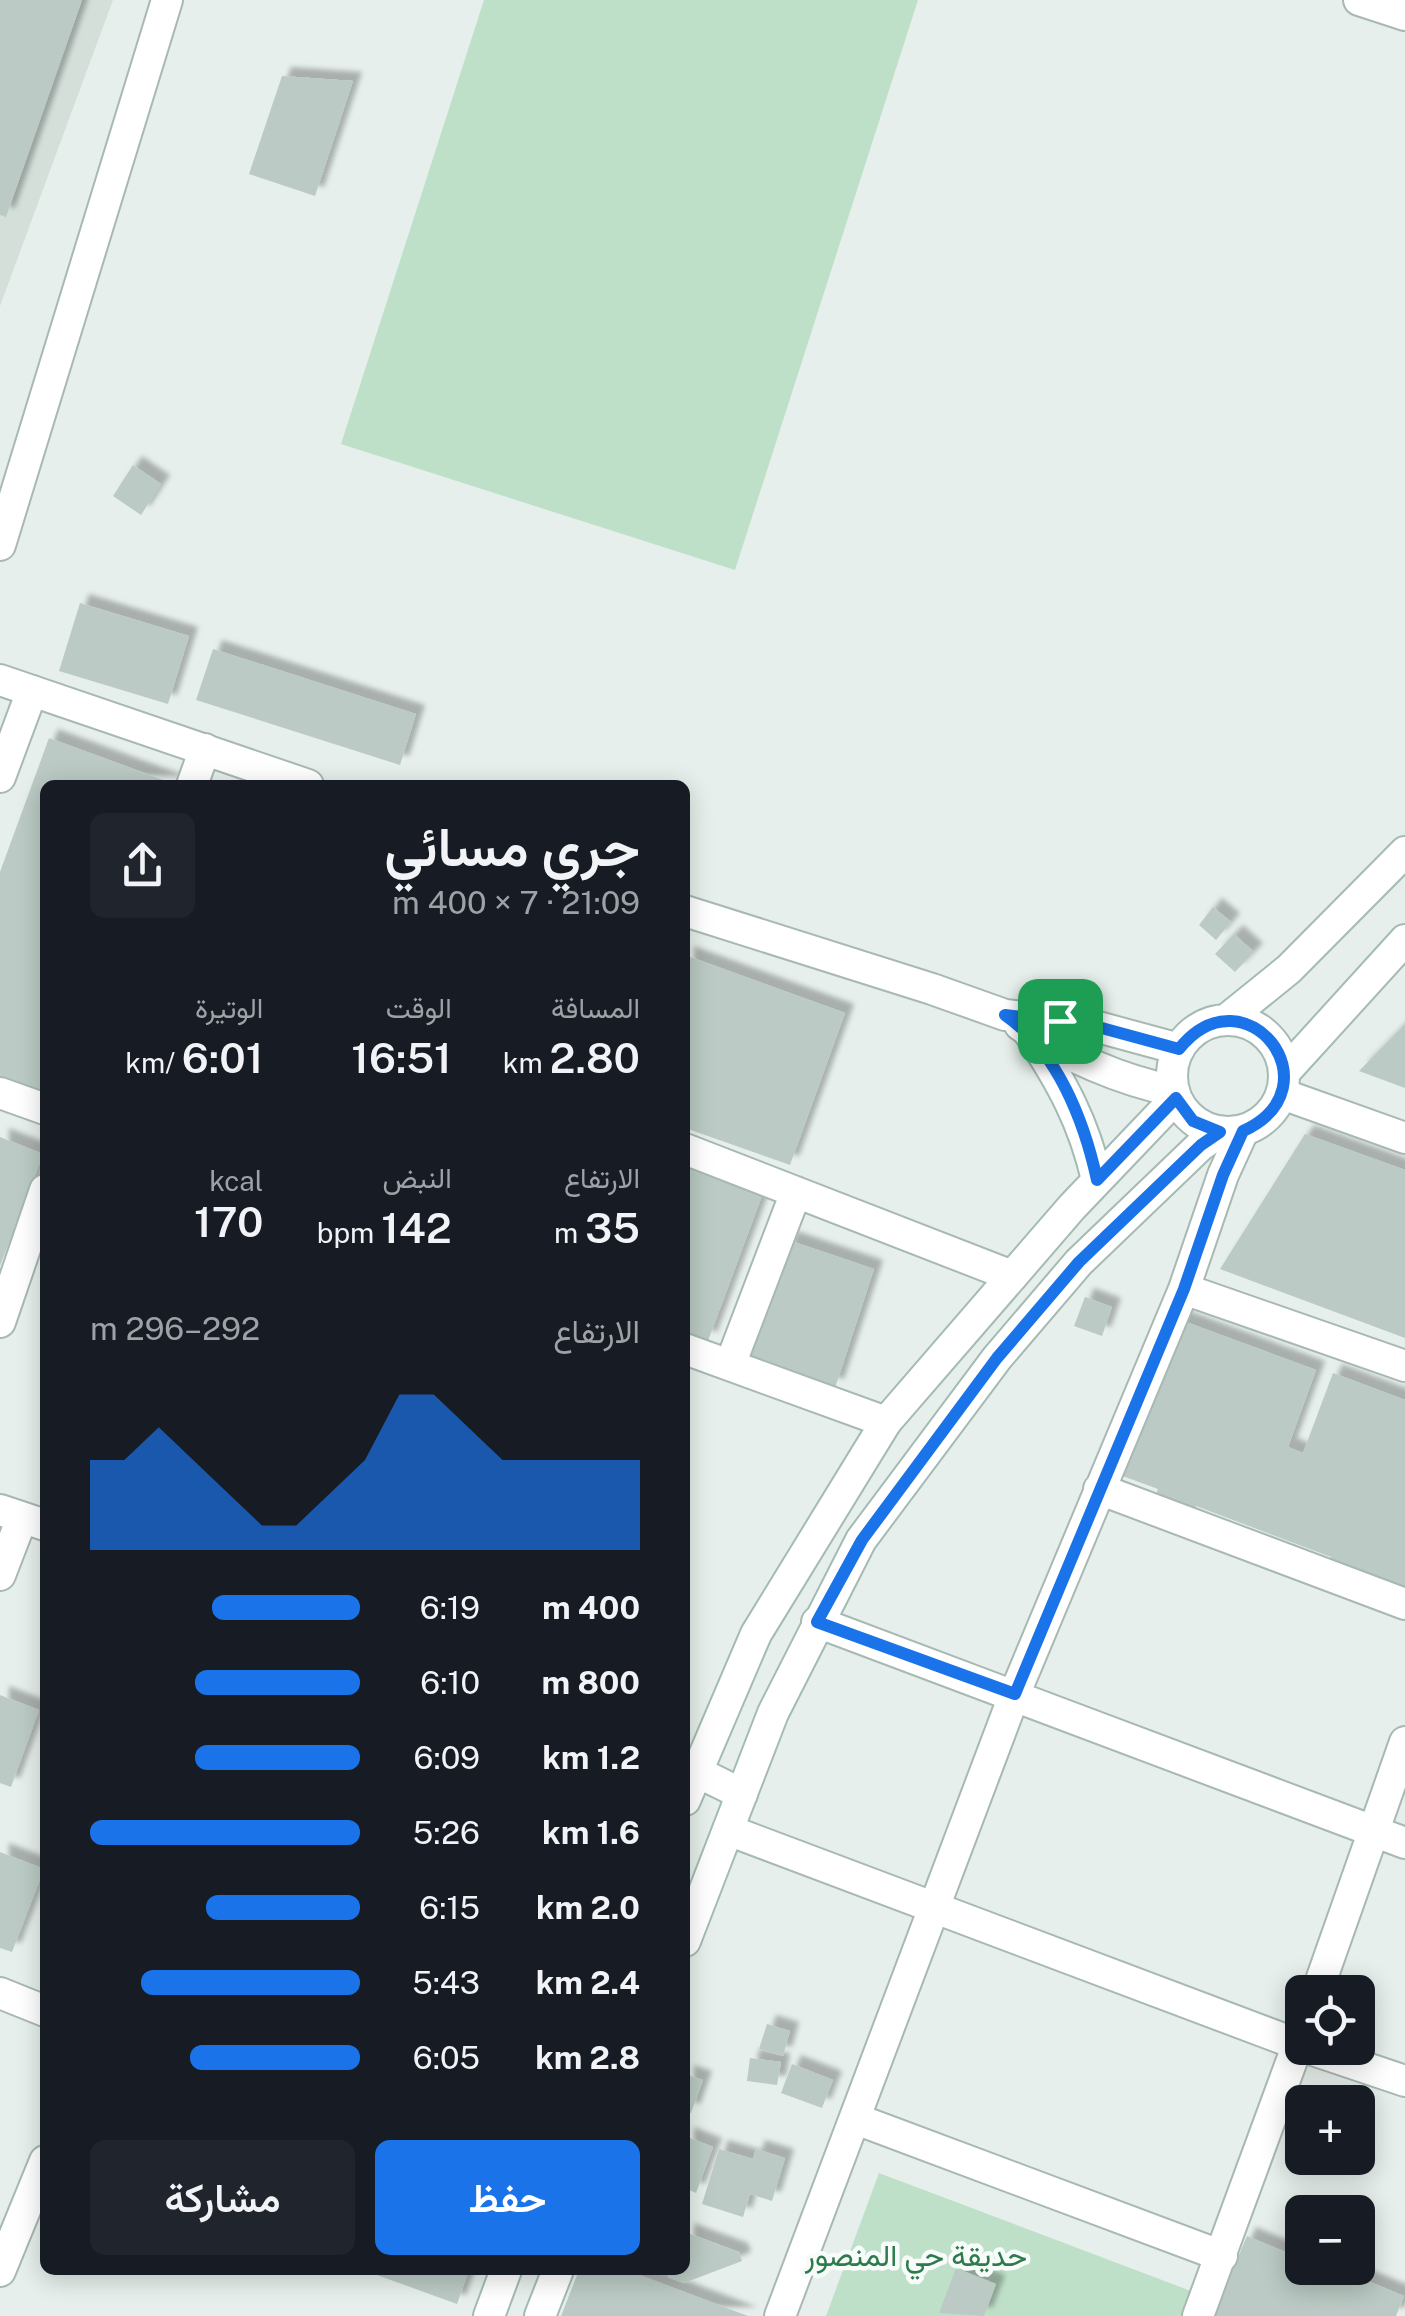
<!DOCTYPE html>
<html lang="ar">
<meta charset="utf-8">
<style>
:root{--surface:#171b24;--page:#20242c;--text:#f1f3f6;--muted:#9ea1a6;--accent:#1a73e8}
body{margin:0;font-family:"Public Sans",Vazirmatn,sans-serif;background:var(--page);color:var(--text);direction:rtl;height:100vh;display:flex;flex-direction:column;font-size:38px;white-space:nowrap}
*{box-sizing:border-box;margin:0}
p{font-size:32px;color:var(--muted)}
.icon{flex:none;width:55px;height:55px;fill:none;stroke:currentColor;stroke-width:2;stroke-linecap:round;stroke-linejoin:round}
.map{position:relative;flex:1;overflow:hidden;direction:ltr}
.panel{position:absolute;left:40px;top:780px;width:650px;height:1495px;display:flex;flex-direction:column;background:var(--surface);border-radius:15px;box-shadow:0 5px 25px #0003;direction:rtl}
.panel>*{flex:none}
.tools{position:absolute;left:1285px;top:1975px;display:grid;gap:20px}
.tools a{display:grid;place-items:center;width:90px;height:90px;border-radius:15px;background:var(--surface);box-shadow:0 5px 25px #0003;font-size:50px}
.pin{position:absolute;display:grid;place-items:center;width:85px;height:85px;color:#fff;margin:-42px;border-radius:20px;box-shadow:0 5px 15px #0006}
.round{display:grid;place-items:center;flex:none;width:105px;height:105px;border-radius:15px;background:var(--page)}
.head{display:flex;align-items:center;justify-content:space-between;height:170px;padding:0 50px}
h1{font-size:55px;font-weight:600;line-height:75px}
.metrics{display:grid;grid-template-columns:repeat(3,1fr);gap:15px;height:170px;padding:10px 50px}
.metrics div{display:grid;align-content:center}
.metrics b{font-size:42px;font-weight:600}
.metrics small{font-size:28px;font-weight:400}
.metrics p{font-size:28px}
.chart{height:280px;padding:20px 50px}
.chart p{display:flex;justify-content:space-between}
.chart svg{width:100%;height:180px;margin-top:10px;fill:var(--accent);opacity:.7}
.button{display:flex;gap:20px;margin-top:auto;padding:20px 50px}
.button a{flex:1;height:115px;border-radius:15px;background:var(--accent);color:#fff;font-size:40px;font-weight:600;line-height:115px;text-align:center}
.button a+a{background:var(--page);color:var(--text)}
ul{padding:0 50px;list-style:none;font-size:32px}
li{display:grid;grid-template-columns:160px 120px 1fr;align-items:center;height:75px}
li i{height:25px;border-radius:12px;background:var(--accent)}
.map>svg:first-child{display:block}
.built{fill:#d4dfda}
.green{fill:#bfe0c8}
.building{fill:#bbcac4;filter:url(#shadow)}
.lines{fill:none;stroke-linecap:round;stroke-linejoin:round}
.minor-casing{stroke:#a8b8b2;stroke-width:34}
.tertiary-casing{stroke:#a8b8b2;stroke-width:34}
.secondary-casing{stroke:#a4bbb3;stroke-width:34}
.minor{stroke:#fff;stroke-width:30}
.tertiary{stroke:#fff;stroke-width:30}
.secondary{stroke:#fff;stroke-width:30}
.route-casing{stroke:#fff;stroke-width:20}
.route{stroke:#1a73e8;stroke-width:12}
.labels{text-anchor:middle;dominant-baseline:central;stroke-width:9;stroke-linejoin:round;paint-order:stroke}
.park-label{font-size:30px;fill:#2d7a4b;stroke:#f7fbf9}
</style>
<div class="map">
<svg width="1405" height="2316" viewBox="0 0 1405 2316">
<defs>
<filter id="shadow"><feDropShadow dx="9" dy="-9" stdDeviation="2.5" flood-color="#0004"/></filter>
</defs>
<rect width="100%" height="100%" fill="#e6efeb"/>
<path class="built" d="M0,0h113l-113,306z"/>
<path class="green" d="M484,0h434l-183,570 -394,-126z
M879,2173l312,118 -9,25h-356z"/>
<path class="building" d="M0,0h82l-76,217 -6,-2z
M282,76l71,5 -38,115 -66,-22z
M133,465l28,19 -20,31 -28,-19z
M80,603l109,33 -21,68 -109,-33z
M213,649l203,65 -16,51 -204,-65z
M49,738l128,47h-132v308l-45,-16v-205z
M1213,907l18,15 -15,18 -17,-15z
M1234,934l20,18 -19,20 -20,-18z
M685,955l160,58 -55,152 -105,-37z
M1405,1024v64l-46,-17z
M1305,1134l100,36v168l-185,-69z
M0,1137l43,17 -43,112z
M685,1164l78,29 -55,148 -23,-9z
M788,1240l86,29 -39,119 -87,-29z
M1085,1297l27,10 -10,29 -28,-10z
M1175,1318l141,52 -28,77 15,6 30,-80 72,27v191l-76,-29 2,-5 -135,-51 -3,9 -39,-15 4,-11 -41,-15z
M0,1695l39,15 -28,77 -11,-4z
M0,1852l44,17 -32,83 -12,-4z
M767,2024l23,7 -7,25 -24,-7z
M750,2058l31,4 -4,23 -30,-4z
M792,2064l41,16 -11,28 -41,-15z
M685,2074l18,6 -12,33 -6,-2z
M685,2136l28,11 -17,46 -11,-5z
M719,2149l34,10 3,-10 29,9 -13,43 -22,-7 -7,23 -41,-13z
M685,2232l54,20 3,9 -58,22 -16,-6 3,-7h14z
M1247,2236l55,23v9h34l68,28 -8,20h-183z
M956,2268l40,16 -12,32 -45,-3z
M379,2270h90l-12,34 -80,-29z
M579,2270h47l122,46h-187z"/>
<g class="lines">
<defs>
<path id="minor" d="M1359,0l46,15
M0,545l167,-545
M0,777l32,-86
M192,785l13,-36
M0,1093l45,16
M685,1149l327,127
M1184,1289l221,77
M0,1322l45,-132
M685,1349l201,73
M730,1365l66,-173
M1099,1489l306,115
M0,1510l45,15
M0,1575l22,-57
M817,1622l588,221
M685,1766l57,28
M728,1830l574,216
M1317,1992l88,-250
M0,1993l45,18
M1307,2048l98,33
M856,2119l366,137
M0,2271l45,-110
M780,2316l235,-623 169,-404 39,-114 20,-44
M1198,2316l104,-283"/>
<path id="tertiary" d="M0,680l308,105
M685,911l247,78 73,26 82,9 92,25
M1020,1025c45,31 100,55 154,66
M1282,1094l123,44"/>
<path id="secondary" d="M1226,1020l63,-51 116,-117
M1172 1076a56 56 0 1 1 112 0a56 56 0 1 1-112 0Z
M1028,1031c33,50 56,91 69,149
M1285,1072l120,-132
M685,1800l71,-166 130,-212 186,-215 104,-109
M685,1941l88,-228 88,-173 136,-182 82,-96 122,-117 19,-13
M489,2316l17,-46
M540,2316l18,-46"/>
</defs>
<use href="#minor" class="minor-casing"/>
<use href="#tertiary" class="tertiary-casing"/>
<use href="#secondary" class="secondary-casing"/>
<use href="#minor" class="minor"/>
<use href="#tertiary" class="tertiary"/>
<use href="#secondary" class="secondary"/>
</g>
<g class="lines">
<defs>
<path id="route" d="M1005,1015l82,9 92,25c66,-82 160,38 64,82l-20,44 -39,114 -169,405 -198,-72 45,-82 135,-182 82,-96 122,-117 19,-13 -27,-11 -17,-23 -79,82c-13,-60 -40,-129 -92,-165z"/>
</defs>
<use href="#route" class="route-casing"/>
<use href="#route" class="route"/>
</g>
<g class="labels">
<g class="park-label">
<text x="916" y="2255">حديقة حي المنصور</text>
</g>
</g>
</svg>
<div class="tools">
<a><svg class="icon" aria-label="locate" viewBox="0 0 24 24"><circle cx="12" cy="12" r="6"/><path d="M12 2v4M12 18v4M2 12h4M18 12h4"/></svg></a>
<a>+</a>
<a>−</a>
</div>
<div class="pin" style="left:1060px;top:1021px;background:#1e9e55"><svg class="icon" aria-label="arrive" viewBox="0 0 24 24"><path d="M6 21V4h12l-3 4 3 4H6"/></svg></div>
<section class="panel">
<div class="head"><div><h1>جري مسائي</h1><p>21:09 · 7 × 400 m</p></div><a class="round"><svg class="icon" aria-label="share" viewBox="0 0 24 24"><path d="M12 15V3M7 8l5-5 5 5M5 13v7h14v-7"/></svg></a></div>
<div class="metrics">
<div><p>المسافة</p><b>2.80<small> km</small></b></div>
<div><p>الوقت</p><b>16:51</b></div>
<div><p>الوتيرة</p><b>6:01<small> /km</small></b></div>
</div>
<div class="metrics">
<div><p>الارتفاع</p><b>35<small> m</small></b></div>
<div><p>النبض</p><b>142<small> bpm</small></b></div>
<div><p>kcal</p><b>170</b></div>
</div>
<div class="chart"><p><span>الارتفاع</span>292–296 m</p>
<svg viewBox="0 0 160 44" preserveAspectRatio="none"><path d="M0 44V22L10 22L20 14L30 22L40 30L50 38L60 38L70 30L80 22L90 6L100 6L110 14L120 22L130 22L140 22L150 22L160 22V44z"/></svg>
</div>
<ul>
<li><b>400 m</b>6:19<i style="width:55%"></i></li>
<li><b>800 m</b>6:10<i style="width:61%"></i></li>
<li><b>1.2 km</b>6:09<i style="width:61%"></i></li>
<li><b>1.6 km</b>5:26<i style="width:100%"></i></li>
<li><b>2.0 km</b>6:15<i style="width:57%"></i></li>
<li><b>2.4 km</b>5:43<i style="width:81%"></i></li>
<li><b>2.8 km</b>6:05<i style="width:63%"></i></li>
</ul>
<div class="button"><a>حفظ</a><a>مشاركة</a></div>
</section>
</div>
